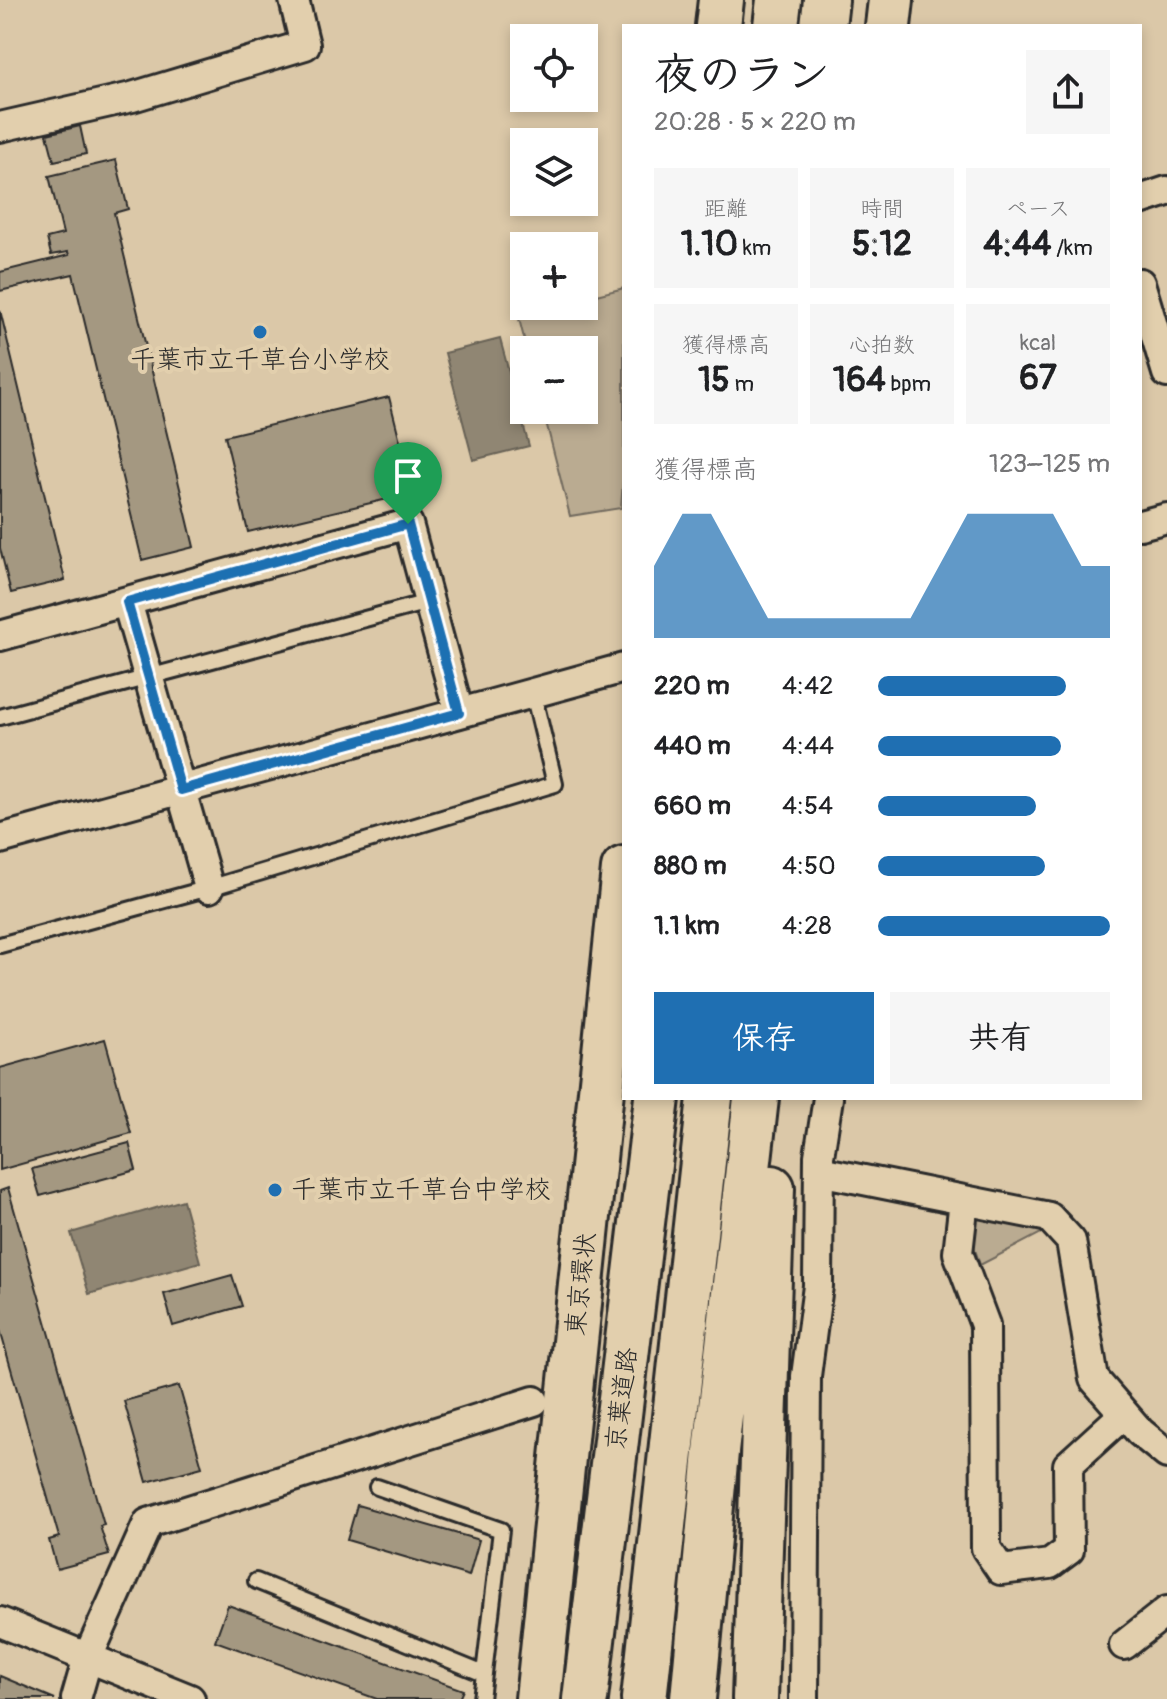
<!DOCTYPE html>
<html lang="ja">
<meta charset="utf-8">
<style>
:root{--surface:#fff;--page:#f6f6f6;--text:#202124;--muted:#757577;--accent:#1f6fb2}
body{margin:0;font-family:Pangolin,"Klee One",sans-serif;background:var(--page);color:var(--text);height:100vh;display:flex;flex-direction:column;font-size:30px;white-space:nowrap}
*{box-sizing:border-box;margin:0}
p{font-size:26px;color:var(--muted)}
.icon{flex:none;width:44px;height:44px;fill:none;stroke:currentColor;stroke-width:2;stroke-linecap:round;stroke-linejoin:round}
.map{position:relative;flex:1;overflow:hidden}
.side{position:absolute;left:622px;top:24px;width:520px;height:1076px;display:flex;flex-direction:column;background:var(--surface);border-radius:0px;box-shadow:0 4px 12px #0003}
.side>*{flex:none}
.controls{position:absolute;left:510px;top:24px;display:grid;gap:16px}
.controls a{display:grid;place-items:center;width:88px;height:88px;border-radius:0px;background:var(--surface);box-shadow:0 4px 12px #0003;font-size:40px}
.pin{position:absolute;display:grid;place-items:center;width:68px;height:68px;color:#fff;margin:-82px -34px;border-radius:50% 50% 50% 0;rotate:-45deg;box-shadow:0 0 8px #0007}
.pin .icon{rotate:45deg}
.round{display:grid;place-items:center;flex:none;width:84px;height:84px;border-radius:0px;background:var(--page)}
.summary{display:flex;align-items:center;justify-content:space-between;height:136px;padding:0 32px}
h1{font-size:44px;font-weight:700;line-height:60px}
.metrics{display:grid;grid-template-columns:repeat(3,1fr);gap:12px;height:136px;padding:8px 32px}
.metrics div{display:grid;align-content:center;border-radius:0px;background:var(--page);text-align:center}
.metrics b{font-size:34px;font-weight:700}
.metrics small{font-size:22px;font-weight:400}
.metrics p{font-size:22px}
.chart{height:224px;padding:16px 32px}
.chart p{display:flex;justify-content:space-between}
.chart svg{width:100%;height:144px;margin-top:8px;fill:var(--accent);opacity:.7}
.button{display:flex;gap:16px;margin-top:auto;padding:16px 32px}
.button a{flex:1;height:92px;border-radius:0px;background:var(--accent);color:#fff;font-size:32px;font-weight:700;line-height:92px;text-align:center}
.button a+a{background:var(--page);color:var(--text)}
ul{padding:0 32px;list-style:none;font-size:26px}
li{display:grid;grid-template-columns:128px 96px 1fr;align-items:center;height:60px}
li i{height:20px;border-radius:10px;background:var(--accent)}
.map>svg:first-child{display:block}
.green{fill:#baab91;stroke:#726b5e;stroke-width:2}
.water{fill:#908673;stroke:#686256;stroke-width:2}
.building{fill:#a49881;stroke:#2b2b2b;stroke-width:2}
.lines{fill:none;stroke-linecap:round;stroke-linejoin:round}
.lane-casing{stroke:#2b2b2b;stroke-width:20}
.street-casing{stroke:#2b2b2b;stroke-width:34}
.highway-casing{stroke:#2b2b2b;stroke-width:50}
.lane{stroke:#e2cfad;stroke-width:14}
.street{stroke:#e2cfad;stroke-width:28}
.highway{stroke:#e2cfad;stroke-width:44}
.route-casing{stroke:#fff;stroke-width:16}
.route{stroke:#1f6fb2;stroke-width:10}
.poi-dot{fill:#1f6fb2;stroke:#e2cfad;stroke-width:3}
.labels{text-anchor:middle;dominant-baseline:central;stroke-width:8;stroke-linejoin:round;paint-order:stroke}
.poi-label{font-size:26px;fill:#2b2b2b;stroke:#e2cfad}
.street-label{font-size:26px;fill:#2b2b2b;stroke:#e2cfad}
</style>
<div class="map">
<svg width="1167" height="1699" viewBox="0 0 1167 1699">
<rect width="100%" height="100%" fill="#dbc8a8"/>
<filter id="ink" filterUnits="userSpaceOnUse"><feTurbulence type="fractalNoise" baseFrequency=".0125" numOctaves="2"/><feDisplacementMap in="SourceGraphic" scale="16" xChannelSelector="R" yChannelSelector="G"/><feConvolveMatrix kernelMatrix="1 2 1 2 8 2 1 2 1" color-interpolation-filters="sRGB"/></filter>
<g filter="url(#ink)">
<path class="green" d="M624,288v179l-3,41 -51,8 -27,-106h41v-60h-57l-9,-35 35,-9h31v-8z
M973,1211l78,17 -71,37 -9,-28z"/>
<path class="water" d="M500,339l29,107 -56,14 -28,-107z
M183,1200l17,62 -111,32 -18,-61z"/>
<path class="building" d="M80,126l6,28 -32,7 -7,-27z
M116,160l12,49 -14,4 80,334 -52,13 -69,-286 -73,17v-19l69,-17 -1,-3 -17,3 -4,-17 16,-4 -14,-58z
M0,310l65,270 -54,13 -11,-45z
M389,397l24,96 -165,39 -23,-96z
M105,1039l26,94 -131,37v-102z
M129,1143l7,27 -96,26 -8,-27z
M8,1188l96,337 -4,1 9,29 -52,14 -8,-29 10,-3 -59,-207v-139z
M232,1275l10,31 -69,20 -9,-32z
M179,1386l23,81 -55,15 -23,-81z
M357,1505l122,35 -10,36 -122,-36z
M228,1605l235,85 -4,9h-82l-162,-58z
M0,1676l55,23h-55z"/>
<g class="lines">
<defs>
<path id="lane" d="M0,717l428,-115
M0,945l209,-57 346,-104 -22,-91
M377,1487l124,43 -20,169
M256,1581l228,93"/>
<path id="street" d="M0,127l132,-30 173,-52 -11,-45
M1140,200l27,-9
M1140,283l27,90
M1140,525l27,-7
M127,602l82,286
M0,636l408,-112 51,189
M0,839l624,-171
M819,1171l230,46 22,24 23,138 46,53 27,22
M964,1200l-6,53 27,72 1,223 15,22 49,-6 19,-14 -1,-85 56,-51
M0,1622l190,77
M1124,1645l43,-34
M76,1699l12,-42 60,-134 386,-122
M804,1699l2,-323 12,-90 1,-130 9,-58"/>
<path id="highway" d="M718,26l3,-26
M776,26l3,-26
M823,26l3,-26
M888,26l3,-26
M538,1699l86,-830
M585,1699l72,-601
M644,1699l66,-601
M693,1699l23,-247 40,-354
M755,1699l17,-511"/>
</defs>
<use href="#lane" class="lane-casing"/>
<use href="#street" class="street-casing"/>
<use href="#highway" class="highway-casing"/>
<use href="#lane" class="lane"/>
<use href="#street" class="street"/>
<use href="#highway" class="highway"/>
</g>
</g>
<g class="lines" filter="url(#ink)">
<defs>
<path id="route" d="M408,524l51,189 -278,77 -54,-188z"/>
</defs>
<use href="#route" class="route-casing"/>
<use href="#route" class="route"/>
</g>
<g class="poi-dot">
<circle cx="260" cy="332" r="8"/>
<circle cx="275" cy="1190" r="8"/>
</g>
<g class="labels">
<g class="poi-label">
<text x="260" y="360">千葉市立千草台小学校</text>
<text x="291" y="1190" text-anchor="start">千葉市立千草台中学校</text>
</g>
<g class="street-label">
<text transform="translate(581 1284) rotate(-84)">東京環状</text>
<text transform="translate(622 1399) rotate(-83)">京葉道路</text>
</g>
</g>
</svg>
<div class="controls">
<a><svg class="icon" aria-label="locate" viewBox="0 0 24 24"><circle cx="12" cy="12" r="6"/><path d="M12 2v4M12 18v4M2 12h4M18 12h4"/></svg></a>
<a><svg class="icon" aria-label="layers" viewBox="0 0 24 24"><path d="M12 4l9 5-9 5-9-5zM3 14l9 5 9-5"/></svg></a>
<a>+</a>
<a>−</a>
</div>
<div class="pin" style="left:408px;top:524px;background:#1e9e55"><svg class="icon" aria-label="arrive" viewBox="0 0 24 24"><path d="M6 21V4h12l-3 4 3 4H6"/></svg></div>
<section class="side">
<div class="summary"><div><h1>夜のラン</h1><p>20:28 · 5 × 220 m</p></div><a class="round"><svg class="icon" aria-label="share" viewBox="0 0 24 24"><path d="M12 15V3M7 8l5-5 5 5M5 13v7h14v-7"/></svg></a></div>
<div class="metrics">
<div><p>距離</p><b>1.10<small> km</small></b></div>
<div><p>時間</p><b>5:12</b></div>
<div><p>ペース</p><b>4:44<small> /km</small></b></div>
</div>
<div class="metrics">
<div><p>獲得標高</p><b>15<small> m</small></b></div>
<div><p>心拍数</p><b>164<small> bpm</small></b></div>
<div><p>kcal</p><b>67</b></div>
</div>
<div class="chart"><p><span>獲得標高</span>123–125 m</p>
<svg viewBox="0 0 160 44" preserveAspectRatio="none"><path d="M0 44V22L10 6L20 6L30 22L40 38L50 38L60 38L70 38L80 38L90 38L100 22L110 6L120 6L130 6L140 6L150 22L160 22V44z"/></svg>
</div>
<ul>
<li><b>220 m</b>4:42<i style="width:81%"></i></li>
<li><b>440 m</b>4:44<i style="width:79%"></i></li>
<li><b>660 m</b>4:54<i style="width:68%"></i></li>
<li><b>880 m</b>4:50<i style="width:72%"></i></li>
<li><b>1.1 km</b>4:28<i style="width:100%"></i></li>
</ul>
<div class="button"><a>保存</a><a>共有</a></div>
</section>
</div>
